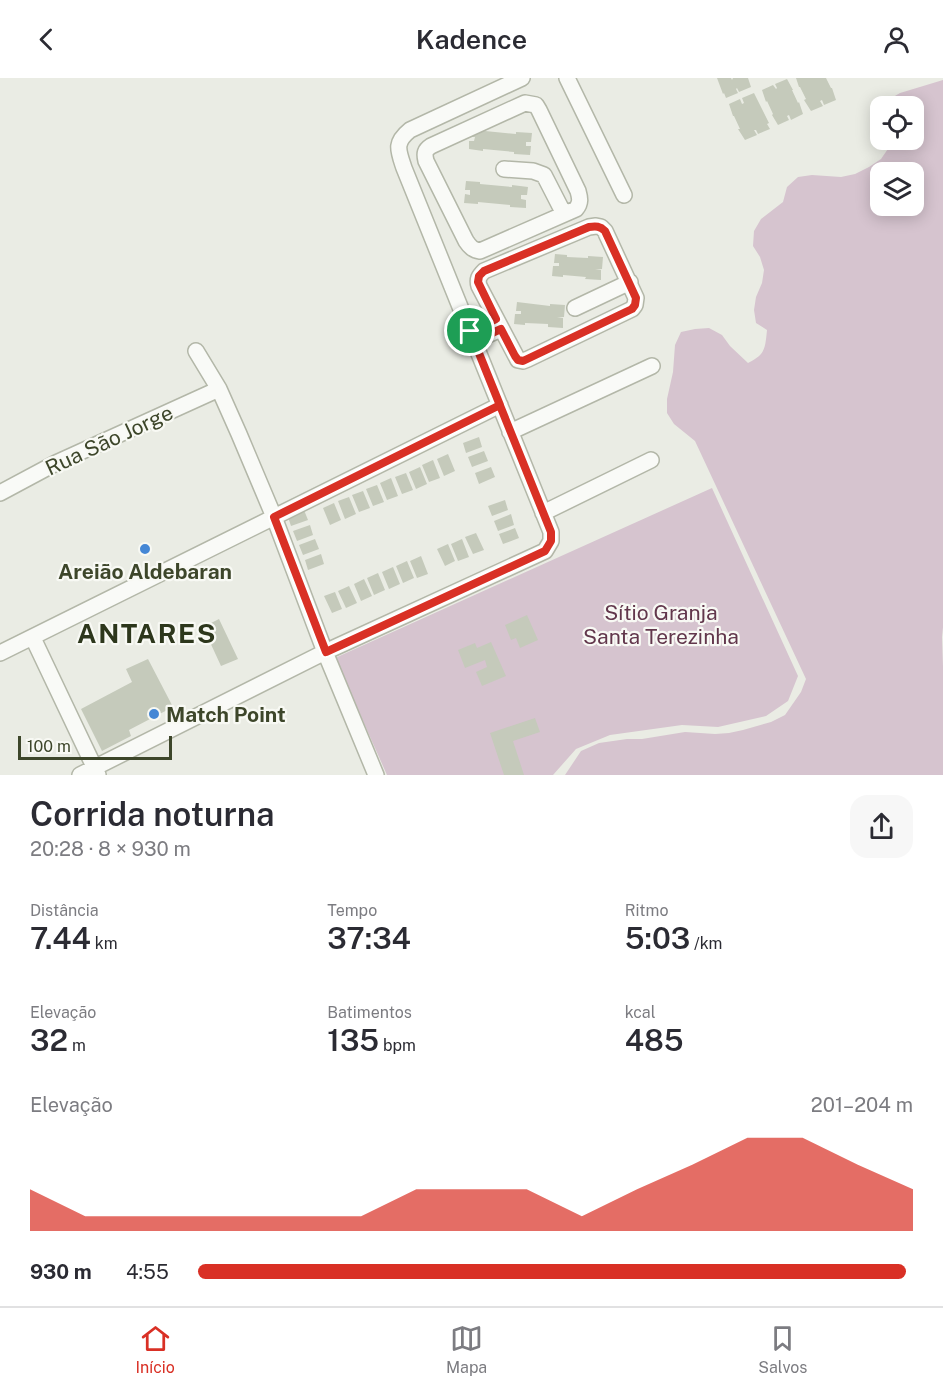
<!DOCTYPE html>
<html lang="pt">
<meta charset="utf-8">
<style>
:root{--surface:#fff;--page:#f7f7f7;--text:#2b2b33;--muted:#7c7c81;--line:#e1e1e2;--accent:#d93025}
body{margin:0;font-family:"Public Sans",sans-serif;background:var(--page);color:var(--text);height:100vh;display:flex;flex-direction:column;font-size:22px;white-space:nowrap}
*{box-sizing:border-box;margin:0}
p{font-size:20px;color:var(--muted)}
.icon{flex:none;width:33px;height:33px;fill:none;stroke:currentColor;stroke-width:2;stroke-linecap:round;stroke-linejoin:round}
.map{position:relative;height:697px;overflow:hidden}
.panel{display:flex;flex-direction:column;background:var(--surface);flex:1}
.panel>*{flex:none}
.buttons{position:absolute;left:870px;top:18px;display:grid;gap:12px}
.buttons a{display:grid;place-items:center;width:54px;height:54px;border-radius:12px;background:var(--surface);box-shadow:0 3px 15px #0003;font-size:30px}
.scale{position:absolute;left:18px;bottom:15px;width:154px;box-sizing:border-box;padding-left:6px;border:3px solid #3d462a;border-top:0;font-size:16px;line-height:21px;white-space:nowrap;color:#3d462a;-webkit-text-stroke:4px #f8f9f4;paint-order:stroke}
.pin{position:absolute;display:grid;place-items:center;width:51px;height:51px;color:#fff;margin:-26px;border:3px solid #fff;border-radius:50%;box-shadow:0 2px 6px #0007}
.round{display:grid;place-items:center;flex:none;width:63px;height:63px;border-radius:18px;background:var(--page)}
.head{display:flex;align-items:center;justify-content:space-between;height:102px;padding:0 30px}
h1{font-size:33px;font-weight:600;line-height:45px}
.metrics{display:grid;grid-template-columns:repeat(3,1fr);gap:9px;height:102px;padding:6px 30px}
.metrics div{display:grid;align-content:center}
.metrics b{font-size:30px;font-weight:600}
.metrics small{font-size:16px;font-weight:400}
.metrics p{font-size:16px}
.chart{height:168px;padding:12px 30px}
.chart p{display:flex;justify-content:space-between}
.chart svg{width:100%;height:108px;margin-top:6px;fill:var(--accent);opacity:.7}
ul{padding:0 30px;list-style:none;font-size:20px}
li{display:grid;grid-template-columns:96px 72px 1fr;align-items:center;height:45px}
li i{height:15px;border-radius:8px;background:var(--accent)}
header{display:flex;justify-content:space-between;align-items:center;height:78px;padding:0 30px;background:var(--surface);font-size:27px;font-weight:600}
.tab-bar{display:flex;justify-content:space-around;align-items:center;height:84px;border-top:2px solid var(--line);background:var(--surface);font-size:16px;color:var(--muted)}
.tab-bar a{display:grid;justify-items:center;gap:3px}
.tab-bar .on{color:var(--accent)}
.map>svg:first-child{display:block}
.green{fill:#d6c4cf;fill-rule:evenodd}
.building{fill:#c5cabb}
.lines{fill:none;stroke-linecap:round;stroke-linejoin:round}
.minor-casing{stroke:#b3b7a8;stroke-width:18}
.minor{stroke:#f9faf7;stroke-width:15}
.route-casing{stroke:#fff;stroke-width:12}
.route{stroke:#d93025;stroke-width:8}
.poi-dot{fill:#4587d5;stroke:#f8f9f4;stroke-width:2}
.labels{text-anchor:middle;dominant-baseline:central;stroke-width:4.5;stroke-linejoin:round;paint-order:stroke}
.street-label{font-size:21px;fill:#3d462a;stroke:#f8f9f4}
.poi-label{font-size:21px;font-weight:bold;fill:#3d462a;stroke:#f8f9f4}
.park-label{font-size:21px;fill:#62374c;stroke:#f8f9f4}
.district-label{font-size:27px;font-weight:bold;letter-spacing:1.5px;fill:#2d371c;stroke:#f8f9f4}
</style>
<header><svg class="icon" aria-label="back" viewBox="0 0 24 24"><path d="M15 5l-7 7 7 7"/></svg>Kadence<svg class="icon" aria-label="person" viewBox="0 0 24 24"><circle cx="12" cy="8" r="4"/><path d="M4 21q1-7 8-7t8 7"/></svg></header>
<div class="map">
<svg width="943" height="697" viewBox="0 0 943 697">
<rect width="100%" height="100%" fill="#eaece4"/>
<path class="green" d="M943,2v547l-1,10 1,30v108h-378l16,-24 18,-8 28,-4h15l43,-7 30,2 14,-1 14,-3 28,-8 14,-7 16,-23 5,-13 -111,-238 -21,-17 -7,-11v-14l6,-27 2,-27 6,-13 14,-3 14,-1 13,7 8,11 18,17c17,-9 17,-13 19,-33l-11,-7 -2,-13 2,-13 6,-14 2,-13 -4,-13 -7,-11 1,-15 7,-12 22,-17 4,-15 11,-10 14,-2 29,2 14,-3 14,-7 12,-8 13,-19h20v-34h-28l2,-6 12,-7zM880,94h34v34h-34z
M712,410l86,188 -10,25 -22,15 -48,11 -36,-2 -72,10 -34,14 -23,26h-166l-52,-117z"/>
<path class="building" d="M717,0h14l1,2 1,-2h15l3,9 -12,5 -2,-4 -1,1 2,4 -12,5 -2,-5 -1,1z
M796,0h30l5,10h1l4,12 -12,5 -2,-5 -2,1 3,5 -12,5 -7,-11 2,-1 -6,-12h-1z
M787,1l6,11h-1l6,13 1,-1 4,12 -12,6 -2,-5 -2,1 2,4 -11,5 -6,-10 1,-1 -6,-13 -1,1 -4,-12 11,-5 3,4 1,-1 -2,-4z
M754,15l15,30 -2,1 3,5 -12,5 -2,-4h-2l3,5 -12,5 -7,-11h2l-6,-13h-1l-4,-12 11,-5 2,5 2,-1 -2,-5z
M471,50l14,1v2l31,3v-2l16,1 -1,9h-5v4h5l-1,9 -16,-1v-2l-31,-3v2l-14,-2v-8h5l1,-4h-5z
M466,103l14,1v2l32,3v-2l16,2 -1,8h-6v4l5,1v8l-16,-1v-2l-32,-3v2l-14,-1 1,-9 5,1v-5h-5z
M555,176l12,1v2l21,1v-2l15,1 -1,12 -7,1h6v10l-16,-1 1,-2 -23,-2v2l-11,-1 1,-10h6v-3h-5z
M517,224l33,4v-2l15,1 -1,12h-7l6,1v10l-15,-1v-3l-23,-1v2l-11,-1 1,-10h6v-3h-5z
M479,359l3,10 -16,6 -3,-10z
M484,373l4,10 -16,6 -4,-10z
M448,376l7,17 -11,5 -7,-17z
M433,382l7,18 -11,4 -7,-17z
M420,389l7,17 -11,5 -7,-17z
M491,389l4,10 -16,7 -4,-11z
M406,395l7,17 -11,4 -7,-17z
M391,400l7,18 -11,4 -7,-17z
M377,407l7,17 -11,4 -7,-17z
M363,413l7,17 -11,4 -7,-17z
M349,419l7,17 -11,5 -7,-18z
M505,422l3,10 -16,6 -4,-10z
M334,425l7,17 -11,5 -7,-17z
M304,432l4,10 -17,6 -3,-9z
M511,436l3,11 -16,6 -4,-10z
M310,447l3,10 -16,6 -4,-10z
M515,450l4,10 -16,6 -4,-10z
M476,455l8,17 -11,4 -8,-17z
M315,461l4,10 -16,6 -4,-10z
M462,461l7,18 -11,4 -7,-17z
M448,466l7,17 -10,5 -8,-17z
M321,476l3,10 -16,6 -3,-10z
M421,478l7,18 -11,4 -7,-17z
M407,483l7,17 -11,5 -7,-17z
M393,489l7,17 -11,5 -7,-17z
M378,495l7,17 -11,5 -7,-17z
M364,501l8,17 -11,5 -7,-17z
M349,508l8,17 -11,5 -8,-17z
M335,514l7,17 -10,4 -8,-17z
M527,537l11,25 -18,8 -4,-10 -5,2 -6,-15z
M219,541l19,40 -17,7 -18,-39z
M491,564l15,34 -24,10 -6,-14 11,-5 -2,-7 -20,8 -7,-18 17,-7 2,5z
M148,581l25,48 -44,23 2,6 -29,15 -21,-42 51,-27 -6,-13z
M535,640l5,14 -27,9 11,34h-20l-14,-42z"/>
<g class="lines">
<defs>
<path id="minor" d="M567,0l57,117
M525,25l11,2 3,5 39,81c2,7 3,12 -2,18l-96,42c-7,-1 -10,-4 -14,-10l-40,-80c-2,-8 -1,-11 5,-15z
M504,91l29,2 11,4 20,39
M596,148l5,1 4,4 31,67 -1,7 -3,4 -104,50 -5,2 -5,-1 -39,-74c-2,-7 0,-10 5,-15l105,-44z
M575,230l55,-26
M470,253l26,-12
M474,263l27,-12
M196,273l23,38 20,45 35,83 51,135 51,123
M510,354l142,-66
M0,415l56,-30 163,-74
M543,435l108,-53
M33,560l65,137
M0,575l500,-248
M80,697l245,-123 220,-101 6,-10v-9l-147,-364c-6,-18 -10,-25 6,-38l112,-52"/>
</defs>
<use href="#minor" class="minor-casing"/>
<use href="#minor" class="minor"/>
</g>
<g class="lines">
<defs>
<path id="route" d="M470,253l30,74 -226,112 52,135 219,-101 6,-10v-9l-77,-191 27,-12 14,27 3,4 5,1 109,-52 3,-4 1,-7 -31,-67c-5,-5 -9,-5 -16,-4l-105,44 -5,5 -1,6 18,37 -26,12"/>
</defs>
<use href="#route" class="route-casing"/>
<use href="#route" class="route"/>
</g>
<g class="poi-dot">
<circle cx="145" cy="471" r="6"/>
<circle cx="154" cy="636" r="6"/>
</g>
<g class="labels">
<g class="street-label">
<text transform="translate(109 362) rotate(-25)">Rua São Jorge</text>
</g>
<g class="poi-label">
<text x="145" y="493">Areião Aldebaran</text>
<text x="166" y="636" text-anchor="start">Match Point</text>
</g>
<g class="park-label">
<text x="661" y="534">Sítio Granja<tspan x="661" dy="24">Santa Terezinha</tspan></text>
</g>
<g class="district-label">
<text x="147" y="555">ANTARES</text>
</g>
</g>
</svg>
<div class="buttons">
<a><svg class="icon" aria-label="locate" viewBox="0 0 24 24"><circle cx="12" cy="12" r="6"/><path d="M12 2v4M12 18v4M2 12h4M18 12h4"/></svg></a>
<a><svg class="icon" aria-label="layers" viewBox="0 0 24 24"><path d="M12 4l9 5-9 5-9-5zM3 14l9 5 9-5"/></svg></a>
</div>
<div class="scale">100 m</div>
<div class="pin" style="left:470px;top:253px;background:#1e9e55"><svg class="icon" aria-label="arrive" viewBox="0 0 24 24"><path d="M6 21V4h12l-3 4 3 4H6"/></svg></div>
</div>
<section class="panel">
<div class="head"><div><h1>Corrida noturna</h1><p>20:28 · 8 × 930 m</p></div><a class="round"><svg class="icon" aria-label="share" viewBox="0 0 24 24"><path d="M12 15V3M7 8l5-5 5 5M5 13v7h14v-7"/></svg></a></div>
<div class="metrics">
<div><p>Distância</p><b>7.44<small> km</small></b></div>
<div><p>Tempo</p><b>37:34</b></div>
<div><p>Ritmo</p><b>5:03<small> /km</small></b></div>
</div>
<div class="metrics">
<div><p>Elevação</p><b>32<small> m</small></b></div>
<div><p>Batimentos</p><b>135<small> bpm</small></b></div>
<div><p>kcal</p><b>485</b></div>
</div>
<div class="chart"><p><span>Elevação</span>201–204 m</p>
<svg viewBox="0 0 160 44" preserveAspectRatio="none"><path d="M0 44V27L10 38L20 38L30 38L40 38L50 38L60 38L70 27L80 27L90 27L100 38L110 27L120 17L130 6L140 6L150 17L160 27V44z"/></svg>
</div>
<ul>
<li><b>930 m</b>4:55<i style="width:99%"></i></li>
</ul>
</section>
<nav class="tab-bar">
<a class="on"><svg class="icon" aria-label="home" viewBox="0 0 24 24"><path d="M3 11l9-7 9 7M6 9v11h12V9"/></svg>Início</a>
<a><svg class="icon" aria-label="map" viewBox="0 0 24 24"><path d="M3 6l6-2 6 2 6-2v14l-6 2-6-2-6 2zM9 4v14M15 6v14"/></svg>Mapa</a>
<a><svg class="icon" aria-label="saved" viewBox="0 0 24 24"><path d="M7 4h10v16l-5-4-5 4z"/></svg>Salvos</a>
</nav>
